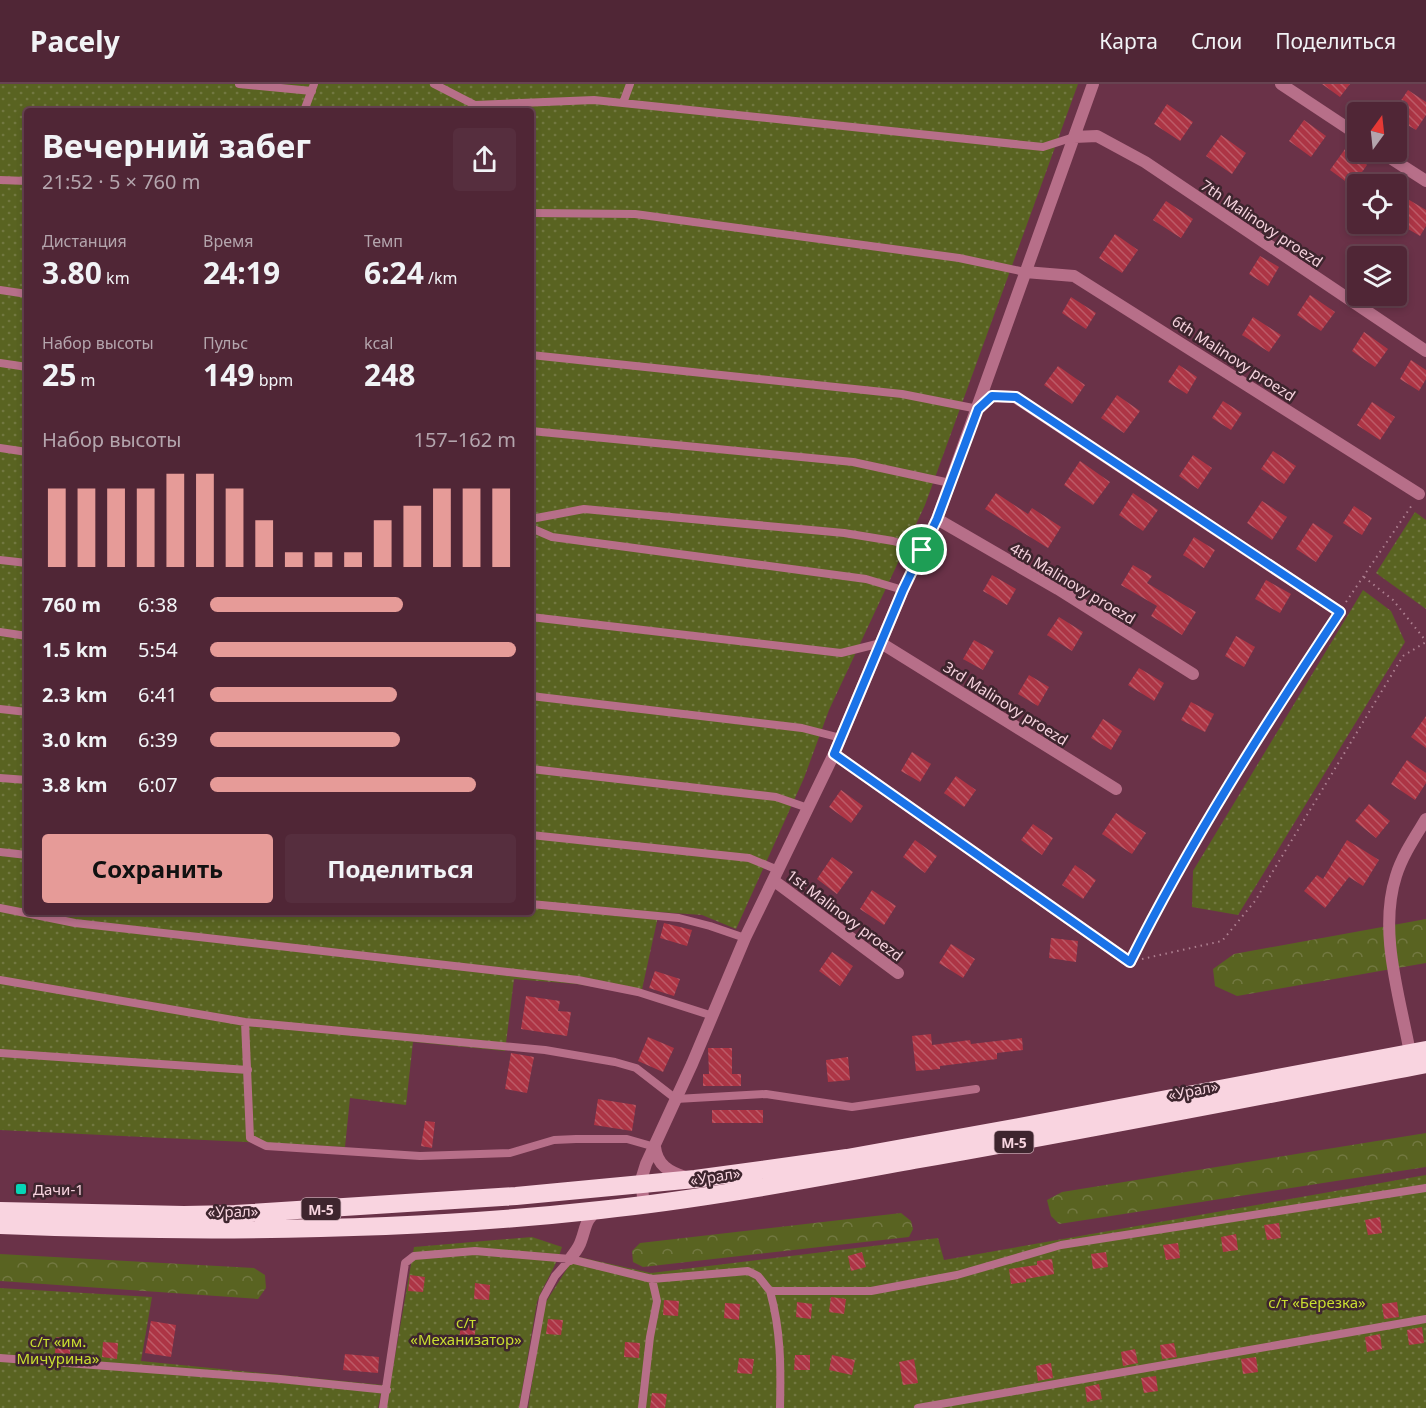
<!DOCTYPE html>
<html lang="ru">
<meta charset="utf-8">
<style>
:root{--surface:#502636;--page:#562e3e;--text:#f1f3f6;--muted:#b4a5ad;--line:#674351;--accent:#e69b98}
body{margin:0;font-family:"Noto Sans",sans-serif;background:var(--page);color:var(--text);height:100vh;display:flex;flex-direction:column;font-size:22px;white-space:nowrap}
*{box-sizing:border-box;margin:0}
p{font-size:20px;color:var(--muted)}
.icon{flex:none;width:33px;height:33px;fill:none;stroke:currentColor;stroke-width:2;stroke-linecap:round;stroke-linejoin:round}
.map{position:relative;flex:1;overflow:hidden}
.side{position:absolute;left:24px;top:24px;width:510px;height:807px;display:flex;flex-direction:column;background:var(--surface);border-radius:6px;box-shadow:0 3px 9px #0003,0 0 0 2px var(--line)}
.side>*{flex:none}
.needle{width:39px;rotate:15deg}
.buttons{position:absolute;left:1347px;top:18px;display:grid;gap:12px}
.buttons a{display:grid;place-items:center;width:60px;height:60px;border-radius:6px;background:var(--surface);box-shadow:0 3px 9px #0003,0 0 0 2px var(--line);font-size:30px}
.pin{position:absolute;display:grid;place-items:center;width:51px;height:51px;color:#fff;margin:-26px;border:3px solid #fff;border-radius:50%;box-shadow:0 2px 6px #0007}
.round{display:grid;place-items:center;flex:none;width:63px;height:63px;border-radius:6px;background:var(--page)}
.headline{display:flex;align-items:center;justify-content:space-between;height:102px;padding:0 18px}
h1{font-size:33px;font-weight:700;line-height:45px}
.stats{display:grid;grid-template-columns:repeat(3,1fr);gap:9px;height:102px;padding:6px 18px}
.stats div{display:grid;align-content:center}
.stats b{font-size:30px;font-weight:700}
.stats small{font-size:16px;font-weight:400}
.stats p{font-size:16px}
.chart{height:168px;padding:12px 18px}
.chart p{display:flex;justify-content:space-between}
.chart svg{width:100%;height:108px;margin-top:6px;stroke:var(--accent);stroke-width:6}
.button{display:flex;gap:12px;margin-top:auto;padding:12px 18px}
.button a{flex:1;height:69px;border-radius:6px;background:var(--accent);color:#111;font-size:24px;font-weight:700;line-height:69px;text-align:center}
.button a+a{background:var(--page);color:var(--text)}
ul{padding:0 18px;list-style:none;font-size:20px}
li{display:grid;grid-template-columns:96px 72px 1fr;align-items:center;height:45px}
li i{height:15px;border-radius:8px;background:var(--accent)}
header{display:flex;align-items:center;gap:36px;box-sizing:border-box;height:84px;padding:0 30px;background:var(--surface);border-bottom:2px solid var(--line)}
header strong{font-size:28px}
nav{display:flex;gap:33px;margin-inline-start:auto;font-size:21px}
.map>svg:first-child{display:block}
.forest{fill:url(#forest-crowns)}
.garden{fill:url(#garden-dots);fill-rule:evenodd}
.building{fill:url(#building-back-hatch)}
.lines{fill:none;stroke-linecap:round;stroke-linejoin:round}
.path{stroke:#ae8091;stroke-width:2;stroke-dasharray:1.5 4.5;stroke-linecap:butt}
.lane{stroke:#b76f89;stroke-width:8}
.street{stroke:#b76f89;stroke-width:12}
.highway{stroke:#f9d4e0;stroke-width:18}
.route-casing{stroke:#fff;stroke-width:12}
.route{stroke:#1a73e8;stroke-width:8}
.poi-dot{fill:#06d5b6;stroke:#3e252e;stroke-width:2}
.labels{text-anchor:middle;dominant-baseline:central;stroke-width:5;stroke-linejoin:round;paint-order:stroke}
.shield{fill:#3e252e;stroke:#c0a0aa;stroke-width:1.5}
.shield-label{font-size:14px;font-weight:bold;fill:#f7d4df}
.street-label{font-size:15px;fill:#f7d4df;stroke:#3e252e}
.poi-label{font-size:15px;fill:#f7d4df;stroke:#3e252e;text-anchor:start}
.park-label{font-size:15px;fill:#c8de30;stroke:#3e252e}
</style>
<header>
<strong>Pacely</strong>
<nav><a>Карта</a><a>Слои</a><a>Поделиться</a></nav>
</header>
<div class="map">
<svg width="1426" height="1324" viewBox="0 0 1426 1324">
<defs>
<pattern id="forest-crowns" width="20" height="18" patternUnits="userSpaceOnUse" patternTransform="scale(1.5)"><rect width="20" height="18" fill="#596321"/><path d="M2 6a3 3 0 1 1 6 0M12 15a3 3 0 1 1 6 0" fill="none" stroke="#727841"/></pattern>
<pattern id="garden-dots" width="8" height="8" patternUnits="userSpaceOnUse" patternTransform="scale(1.5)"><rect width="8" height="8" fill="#596321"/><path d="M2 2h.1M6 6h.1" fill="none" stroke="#727841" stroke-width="1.8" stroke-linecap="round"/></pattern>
<pattern id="building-back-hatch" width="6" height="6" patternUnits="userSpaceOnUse" patternTransform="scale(1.5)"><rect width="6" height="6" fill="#ad3545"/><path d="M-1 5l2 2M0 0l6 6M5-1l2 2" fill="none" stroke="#bd5b68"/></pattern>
</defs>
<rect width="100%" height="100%" fill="#6a3248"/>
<path class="forest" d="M1426,835v44l-189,33 -22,-10 -2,-17 21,-15z
M1426,1049v34l-367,57 -8,-8 -4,-16 15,-8z
M901,1129l10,8 2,8 -4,8 -266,30 -10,-5 -1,-11 8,-8z
M0,1170l254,14 11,7 1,13 -8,11 -258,-18z"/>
<path class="garden" d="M0,0h1078l-153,421 -96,205 -25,68 -68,151 -34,-14 -43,-3 -18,82 -65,-10 -62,-5 -9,72 -92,-9 -7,63 -56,-7 -5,49 -345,-17zM27,27h504v801h-504z
M1415,428l11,8v89l-50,-36z
M1363,506l28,21 14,31 -167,273 -46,-8 1,-36z
M1426,1091v233h-898l16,-103 31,-49 76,17 287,-35 6,22z
M532,1153l30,10c-6,20 -18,36 -25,55l-18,106h-133l28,-161z
M0,1204l152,9 -11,64 242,24 -5,23h-378z"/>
<path class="building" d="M1322,0h28l-10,13z
M1408,6l18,12v13l-10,15 -20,-12v-10z
M1167,20l26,18 -13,19 -26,-17z
M1304,36l22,16 -15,21 -22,-16z
M1221,51l25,18 -14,21 -26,-18z
M1345,65l22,16 -15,21 -22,-16z
M1401,111l25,15v16l-6,10 -24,-14v-19z
M1166,117l27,18 -12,19 -28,-18z
M1115,150l23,16 -16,23 -23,-15z
M1260,172l19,11 -11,19 -19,-12z
M1310,211l25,17 -14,19 -24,-16z
M1071,213l25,16 -10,16 -24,-16z
M1253,233l28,18 -12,17 -27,-17z
M1364,248l24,17 -13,18 -23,-16z
M1411,276l15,10v9l-7,12 -19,-12z
M1179,281l18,12 -10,17 -19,-12z
M1058,282l27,19 -13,19 -28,-19z
M1117,311l23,16 -16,22 -23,-15z
M1223,317l19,12 -11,17 -19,-12z
M1372,318l23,15 -15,23 -23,-15z
M1273,367l23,15 -12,18 -23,-15z
M1193,371l19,13 -14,21 -19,-13z
M1080,377l30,21 -17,23 -29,-20z
M996,409l32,21 4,-6 29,19 -13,21 -63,-39z
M1133,409l25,17 -15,21 -24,-16z
M1262,417l25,16 -15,23 -25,-17z
M1354,422l18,12 -10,17 -19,-12z
M1313,439l20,13 -17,26 -20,-13z
M1194,453l21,13 -11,18 -21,-13z
M1133,481l19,11 -5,7 49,29 -14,23 -31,-19 6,-10 -36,-21z
M992,491l24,14 -9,16 -24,-14z
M1266,496l25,14 -11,19 -25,-14z
M1059,533l24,15 -11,19 -25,-16z
M1236,552l19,11 -11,20 -19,-11z
M974,556l20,11 -11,19 -20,-11z
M1139,584l25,15 -10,18 -26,-16z
M1029,591l20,12 -11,19 -20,-12z
M1191,618l23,12 -9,18 -24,-12z
M1426,632v32l-15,-11z
M1103,635l19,12 -11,19 -20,-12z
M912,668l19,12 -11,18 -19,-11z
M1407,676l19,13v10l-11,17 -24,-16z
M956,692l20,14 -12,17 -20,-14z
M841,706l22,16 -12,17 -22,-16z
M1369,720l21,17 -14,17 -21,-17z
M1116,729l30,20 -14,21 -30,-20z
M1033,740l20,14 -11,17 -21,-15z
M915,756l22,16 -12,17 -22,-16z
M1347,756l32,20 -16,26 -14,-9 -24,31 -21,-17 13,-16 6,4z
M832,773l21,15 -16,22 -20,-15z
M1075,781l21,15 -13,19 -21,-14z
M872,806l24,16 -12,19 -24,-16z
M664,839l28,7 -5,16 -27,-8z
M1051,854l27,3 -2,21 -27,-4z
M951,860l24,15 -12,19 -24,-15z
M832,868l21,14 -13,20 -21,-15z
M655,887l25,8 -6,17 -25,-8z
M526,912l34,5 -2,10 13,1 -4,24 -46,-7z
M931,950l1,11 38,-5 1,4 51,-6 1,12 -26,3v6l-57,7v3l-24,2 -4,-35z
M648,953l26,11 -11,24 -25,-11z
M708,964h24v26h9v12h-38v-12h6z
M511,969l23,4 -7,36 -22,-4z
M848,973l2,23 -22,2 -2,-22z
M598,1015l38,6 -4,26 -38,-6z
M712,1026h51v13h-51z
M425,1037l10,1 -3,26 -11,-2z
M1380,1133l2,16 -14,2 -3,-15z
M1279,1139l2,15 -14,2 -3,-15z
M1236,1150l2,16 -15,2 -2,-15z
M1178,1159l2,15 -14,2 -3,-15z
M862,1168l4,15 -15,4 -3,-15z
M1106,1168l2,15 -15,2 -2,-15z
M1052,1175l2,15 -28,5v3l-15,2 -2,-15 28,-4v-4z
M410,1191l15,2 -2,15 -15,-1z
M475,1199l15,2 -1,15 -15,-1z
M831,1213l15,2 -2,15 -15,-2z
M664,1216l15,1 -1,15 -15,-1z
M797,1218l15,2 -1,15 -15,-2z
M1397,1218l2,15 -15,2 -2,-15z
M725,1219l15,1 -1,16 -15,-2z
M548,1235l15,1 -2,15 -15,-1z
M151,1237l25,4 -5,32 -26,-4z
M461,1240l15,1 -2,15 -15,-1z
M1422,1243l2,16 -15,2 -2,-15z
M1380,1250l2,15 -15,3 -2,-15z
M56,1253l15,2 -1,15 -15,-1z
M103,1258l15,1 -1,16 -15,-2z
M625,1258l15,1 -1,15 -15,-1z
M1174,1259l3,14 -15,2 -2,-14z
M1135,1265l3,14 -15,3 -2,-14z
M345,1270l34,3 -1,16 -35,-3z
M795,1271h15v15h-16z
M832,1271l23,5 -3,15 -23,-5z
M1256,1273l2,15 -15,2 -2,-15z
M739,1274l15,1 -2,15 -15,-1z
M914,1275l4,24 -15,2 -4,-23z
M1051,1279l2,15 -15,3 -2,-15z
M1156,1292l2,15 -14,2 -3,-15z
M1099,1300l3,15 -15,3 -2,-15z
M652,1309l15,1 -2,14h-15z"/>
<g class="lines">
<path class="path" d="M1364,493l29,23 33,41
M1346,518l66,-97
M1135,867c57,-114 127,-222 198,-329
M1142,875l80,-18 33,-40 148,-245 23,-14"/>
<path class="lane" d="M239,0l73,7
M434,0l41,21 119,-5 449,47 31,-10
M623,19l7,-19
M304,27l10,-27
M0,96l27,1
M531,129l104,1 324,44 66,14
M0,206l27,4
M531,271l371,39 76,15
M0,279l27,4
M531,347l322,31 97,21
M0,364l27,4
M531,435l53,-10 260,24 49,8 30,9
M531,444l21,9 314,42 37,11
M0,476l27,3
M531,533l310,36 40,-10
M0,548l27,4
M531,612l271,32 39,10
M0,625l27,3
M531,685l245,28 32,11
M0,694l27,2
M531,751l218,23 29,12
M0,768l27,3
M531,820l148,14 31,8 35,12
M0,824l75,15 503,57 60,12 75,24
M0,896l245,42 300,28 70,12 21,6 40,31 90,-5 86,13 124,-18
M245,938l5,116 16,8 154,10 90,-3 44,-13 22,-1h51l28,8
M0,969l248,17
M770,1207c11,40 11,76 10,117
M0,1274l280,21 107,11
M383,1324l22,-145 9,-7 61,-5 95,8 82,20 96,-8 10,5 12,15h101l86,-16 104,-30 365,-57
M523,1324l20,-110 12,-22 15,-17
M642,1324l8,-71 7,-36 -5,-22
M918,1324l508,-89"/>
<path class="street" d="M1281,0l77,51
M1074,53l23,-1 48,26 281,189
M1381,68l45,29
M1025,188l49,4 345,218
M979,324l13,-12 23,1 325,215
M937,435l121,70 135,85
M881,559l235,146
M834,670l296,208
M773,796l125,93
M1410,969c-10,-56 -32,-121 -14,-177 6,-20 19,-39 30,-57
M655,1063c2,18 14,25 30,30
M644,1121l-3,-25 5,-16 46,-100 53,-126 89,-184 69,-164 34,-71 156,-435
M570,1175c4,-6 9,-11 11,-18 5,-13 4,-23 18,-31"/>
<path class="highway" d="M0,1127l184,4 51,-1 281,-18 179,-17 152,-21 172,-31 407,-77
M0,1141c200,8 401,7 600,-15 105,-11 210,-31 314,-50 171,-30 341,-63 512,-96"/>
</g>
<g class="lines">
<defs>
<path id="route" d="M992,312l24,1 324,215c-75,113 -149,228 -210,350l-296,-208 69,-164 34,-71 41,-110z"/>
</defs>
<use href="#route" class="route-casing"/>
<use href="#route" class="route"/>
</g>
<rect class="poi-dot" x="15" y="1099" width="12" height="12" rx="3"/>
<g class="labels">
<g class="shield">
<rect x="994.5" y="1047" width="39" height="22" rx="4.5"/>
<rect x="301.5" y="1114" width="39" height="22" rx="4.5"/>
</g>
<g class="shield-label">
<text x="1014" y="1058">М-5</text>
<text x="321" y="1125">М-5</text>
</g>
<g class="street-label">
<text transform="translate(1262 139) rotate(34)">7th Malinovy proezd</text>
<text transform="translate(1234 274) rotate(33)">6th Malinovy proezd</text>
<text transform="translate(1073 499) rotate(31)">4th Malinovy proezd</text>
<text transform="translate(1006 619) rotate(32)">3rd Malinovy proezd</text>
<text transform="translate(845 831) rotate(37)">1st Malinovy proezd</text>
<text transform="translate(1193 1006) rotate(-11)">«Урал»</text>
<text transform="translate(715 1092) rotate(-9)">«Урал»</text>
<text transform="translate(233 1127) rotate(-1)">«Урал»</text>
</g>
<g class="poi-label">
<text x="33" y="1105">Дачи-1</text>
</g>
<g class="park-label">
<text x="1317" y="1218">с/т «Березка»</text>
<text x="466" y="1238">с/т<tspan x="466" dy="17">«Механизатор»</tspan></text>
<text x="58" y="1257">с/т «им.<tspan x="58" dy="17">Мичурина»</tspan></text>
</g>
</g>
</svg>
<div class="buttons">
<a><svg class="needle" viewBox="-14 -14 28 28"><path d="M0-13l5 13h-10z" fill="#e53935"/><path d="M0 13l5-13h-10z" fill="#b4a5ad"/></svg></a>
<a><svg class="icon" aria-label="locate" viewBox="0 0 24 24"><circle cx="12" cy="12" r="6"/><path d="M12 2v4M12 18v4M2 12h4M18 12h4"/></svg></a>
<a><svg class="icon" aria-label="layers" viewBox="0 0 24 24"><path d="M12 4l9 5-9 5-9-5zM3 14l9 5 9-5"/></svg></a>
</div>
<div class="pin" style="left:922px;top:466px;background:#1e9e55"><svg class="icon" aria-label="arrive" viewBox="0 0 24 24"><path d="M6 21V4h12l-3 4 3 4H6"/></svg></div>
<section class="side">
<div class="headline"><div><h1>Вечерний забег</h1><p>21:52 · 5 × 760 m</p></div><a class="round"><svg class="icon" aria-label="share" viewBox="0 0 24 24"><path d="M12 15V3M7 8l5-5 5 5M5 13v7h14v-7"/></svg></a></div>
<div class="stats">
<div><p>Дистанция</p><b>3.80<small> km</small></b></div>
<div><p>Время</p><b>24:19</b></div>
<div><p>Темп</p><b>6:24<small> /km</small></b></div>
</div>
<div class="stats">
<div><p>Набор высоты</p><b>25<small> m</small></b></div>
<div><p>Пульс</p><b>149<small> bpm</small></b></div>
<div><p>kcal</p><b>248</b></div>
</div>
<div class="chart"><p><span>Набор высоты</span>157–162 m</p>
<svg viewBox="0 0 160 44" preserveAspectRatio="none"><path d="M5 44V12M15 44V12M25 44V12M35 44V12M45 44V6M55 44V6M65 44V12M75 44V25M85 44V38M95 44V38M105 44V38M115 44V25M125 44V19M135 44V12M145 44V12M155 44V12"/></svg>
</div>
<ul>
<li><b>760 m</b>6:38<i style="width:63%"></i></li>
<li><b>1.5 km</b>5:54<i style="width:100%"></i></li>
<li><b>2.3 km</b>6:41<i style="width:61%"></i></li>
<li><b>3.0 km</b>6:39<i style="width:62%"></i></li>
<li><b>3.8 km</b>6:07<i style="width:87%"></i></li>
</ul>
<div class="button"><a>Сохранить</a><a>Поделиться</a></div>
</section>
</div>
